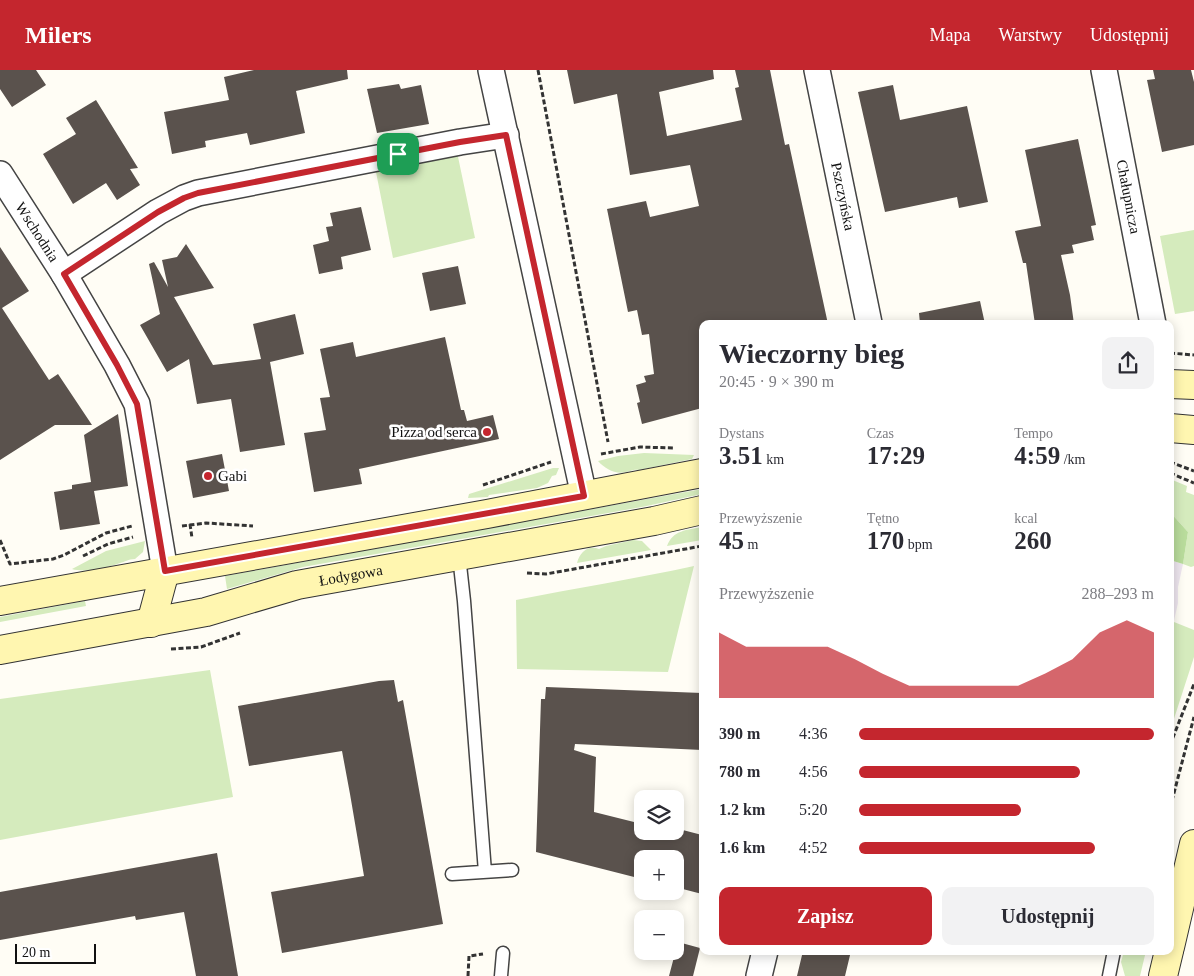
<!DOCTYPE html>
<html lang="pl">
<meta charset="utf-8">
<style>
:root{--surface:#fff;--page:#f2f2f3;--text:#2b2b33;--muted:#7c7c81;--accent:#c4262e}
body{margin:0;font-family:"Times New Roman",serif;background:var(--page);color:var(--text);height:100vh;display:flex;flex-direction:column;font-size:19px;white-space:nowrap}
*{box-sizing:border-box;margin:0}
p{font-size:16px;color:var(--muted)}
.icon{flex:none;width:28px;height:28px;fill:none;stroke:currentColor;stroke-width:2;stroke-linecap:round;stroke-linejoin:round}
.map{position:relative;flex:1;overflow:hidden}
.drawer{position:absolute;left:699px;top:250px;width:475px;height:635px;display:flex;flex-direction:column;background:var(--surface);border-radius:10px;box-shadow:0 2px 12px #0003}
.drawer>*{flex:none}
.controls{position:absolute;left:634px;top:720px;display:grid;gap:10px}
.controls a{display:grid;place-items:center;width:50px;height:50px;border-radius:10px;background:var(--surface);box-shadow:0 2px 12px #0003;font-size:25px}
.scale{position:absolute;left:15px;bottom:12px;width:81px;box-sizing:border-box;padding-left:5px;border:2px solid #111;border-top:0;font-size:14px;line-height:18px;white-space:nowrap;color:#111;-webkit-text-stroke:4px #fff;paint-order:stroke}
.pin{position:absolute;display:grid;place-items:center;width:42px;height:42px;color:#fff;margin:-21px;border-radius:10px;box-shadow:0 2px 8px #0006}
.round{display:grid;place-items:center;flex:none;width:52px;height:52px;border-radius:10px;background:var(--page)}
.headline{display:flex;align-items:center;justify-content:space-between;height:85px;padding:0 20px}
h1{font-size:28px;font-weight:700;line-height:38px}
.figures{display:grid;grid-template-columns:repeat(3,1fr);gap:8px;height:85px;padding:5px 20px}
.figures div{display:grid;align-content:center}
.figures b{font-size:25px;font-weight:700}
.figures small{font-size:14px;font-weight:400}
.figures p{font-size:14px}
.chart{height:140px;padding:10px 20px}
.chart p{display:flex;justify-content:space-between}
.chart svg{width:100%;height:90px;margin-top:5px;fill:var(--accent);opacity:.7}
.button{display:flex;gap:10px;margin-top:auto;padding:10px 20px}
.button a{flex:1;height:58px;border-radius:10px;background:var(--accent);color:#fff;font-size:20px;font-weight:700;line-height:58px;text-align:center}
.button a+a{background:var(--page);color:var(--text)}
ul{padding:0 20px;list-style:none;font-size:16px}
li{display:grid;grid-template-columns:80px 60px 1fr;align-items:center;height:38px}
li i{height:12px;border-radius:6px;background:var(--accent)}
header{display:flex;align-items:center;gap:30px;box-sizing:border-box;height:70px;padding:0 25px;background:var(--accent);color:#fff}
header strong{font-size:24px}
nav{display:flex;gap:28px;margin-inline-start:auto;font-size:18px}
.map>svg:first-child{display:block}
.industrial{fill:#eee6ef}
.green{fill:#d5ebbd}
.forest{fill:#b9dc9c}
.building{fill:#5a524d}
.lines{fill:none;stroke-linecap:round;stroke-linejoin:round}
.lane-casing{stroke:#444;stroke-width:15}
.street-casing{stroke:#444;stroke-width:28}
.secondary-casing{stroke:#333;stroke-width:30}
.path{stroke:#333;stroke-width:3;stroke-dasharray:5 2.5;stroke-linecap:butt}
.lane{stroke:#fff;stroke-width:12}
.street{stroke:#fff;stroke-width:25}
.secondary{stroke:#fff6b0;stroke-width:28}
.route-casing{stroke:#fff;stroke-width:10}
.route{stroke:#c4262e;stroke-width:6}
.poi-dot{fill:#c4262e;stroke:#fff;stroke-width:2}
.labels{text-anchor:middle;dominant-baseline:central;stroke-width:5;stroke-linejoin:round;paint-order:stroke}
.street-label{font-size:15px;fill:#111;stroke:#fff}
.poi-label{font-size:15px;fill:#111;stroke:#fff;text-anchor:end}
</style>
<header>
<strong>Milers</strong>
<nav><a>Mapa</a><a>Warstwy</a><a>Udostępnij</a></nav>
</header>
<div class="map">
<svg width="1194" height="906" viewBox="0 0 1194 906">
<rect width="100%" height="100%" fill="#fffdf5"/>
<path class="industrial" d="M1170,490l13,4 -5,23v16l-8,35z"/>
<path class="green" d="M457,82l18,86 -82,20 -18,-91z
M1194,160v81l-19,3 -15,-78z
M644,383l50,2 -2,4 -53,11c-6,-1 -7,1 -13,2 -10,3 -21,-3 -28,-11l20,-5z
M553,398h6l-3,7 -4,1 -4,7 -11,5 -48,7 -1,2 -20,1 1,-4z
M1170,409l17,7 -1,6 8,3v71l-3,1 -8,-3 5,-32 -18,-20z
M702,419v5l-60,13 -339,60 -76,22 -2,-13z
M702,457v13l-35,6c6,-16 20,-16 35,-19z
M633,470l9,1 9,9 -74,13c3,-11 11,-18 22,-14l7,-3z
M145,471l-2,11 -8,7c-7,0 -10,3 -15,4 -14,5 -35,10 -48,6l34,-18z
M694,496l-26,106 -151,-3 -1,-69c59,-12 119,-21 178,-34z
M85,531l1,5 -86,16v-5z
M1174,552l20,8v27l-24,74v-93z
M210,600l23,127 -233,43v-141z
M1124,881h22l-6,25h-15l-4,-14z"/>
<path class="forest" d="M1170,442l18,20 -5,32 -13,-4z"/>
<path class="building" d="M0,0h36l10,15 -34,22 -12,-18z
M254,0h93l1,9 -52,12 9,42 -55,12 -3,-12 -42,8 1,6 -34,7 -8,-42 65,-12 -5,-23z
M567,0h146l1,9 -55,13 8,44 75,-16 -7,-32 4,-1 -4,-17h35l15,75 4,-1 39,180h-126v84l-60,16 -5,-21 3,-1 -4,-17 10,-3 -2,-6 10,-2 -5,-40 -7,1 -5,-25 -9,2 -21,-103 39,-8 4,16 49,-11 -9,-41 -60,10 -13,-81 -43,10z
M1153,0h38l3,12v63l-32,7 -15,-72 8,-1z
M399,14l2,5 20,-4 8,39 -52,9 -10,-44z
M893,15l7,35 67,-14 21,96 -29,6 -2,-11 -72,15 -27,-120z
M96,30l42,68 -8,1 10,16 -23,15 -11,-17 -33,21 -30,-50 33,-20 -10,-16z
M1078,69l18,86 -5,1 3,14 -22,5 2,8 -13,2 9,40 4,29h-39l-9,-61h-3l-8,-32 26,-5 -16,-76z
M361,137l10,43 -30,7 2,12 -24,5 -6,-29 16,-4 -3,-14 7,-1 -3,-13z
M186,174l28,44 -40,9 39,68 48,-6 -8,-35 42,-10 9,40 -34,8 15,83 -45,7 -9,-53 -34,5 -8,-45 -22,13 -27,-47 20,-11 -11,-50 5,-2 14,25 -6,-27 15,-3z
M0,177l29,44 -27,17 47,72 9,-6 34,51h-37l-55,35z
M458,196l8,38 -36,7 -8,-38z
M980,231l5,23h-65l-1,-11z
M445,267l16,73h3l3,11 26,-6 6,24 -140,30 3,15 -48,8 -10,-59 22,-3 -6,-32 10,-1 -10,-48 33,-7 3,15z
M118,344l10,72 -34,5 6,33 -40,6 -6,-38 18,-3v-4l19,-3 -7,-47z
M222,384l7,37 -36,7 -7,-37z
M394,610l4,22 5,-2 40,224 -161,29 -11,-61 93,-16 -14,-82 -8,-43 -93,15 -11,-60 141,-25z
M546,617l156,6v57l-127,-6 -1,6 22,7 -2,55 48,12v7l33,1v-4l27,7v59l-27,-7v-28h-33v20l-106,-27 5,-153h4z
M217,783l21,123h-42l-12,-64 -48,8 -1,-4 -135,24v-48z
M678,872l22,6 -7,28h-24z
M803,881h48l-6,25h-48z"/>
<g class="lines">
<defs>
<path id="lane" d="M459,486l5,45 21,271
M452,804l60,-4
M501,906l2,-23
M1109,906l5,-25"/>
<g id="street">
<path d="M491,0l93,426"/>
<path id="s1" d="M817,0l52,253"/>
<path id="s2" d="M1104,0l49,254"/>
<path id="s3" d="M0,104l64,100 53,91 20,39 28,167"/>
<path d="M64,204l94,-62 26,-14 14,-5 262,-51 46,-7"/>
<path d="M759,906l6,-25"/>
</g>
<g id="secondary">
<path d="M1170,314l24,1"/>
<path d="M1170,358l24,2"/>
<path d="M0,531l487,-87 215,-41"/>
<path d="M151,553l14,-52"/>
<path id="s4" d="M0,580l206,-38 91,-27 357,-64 48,-11"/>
<path d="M1170,877l24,-103"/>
<path d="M1163,906l6,-25"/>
</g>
</defs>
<use href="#lane" class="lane-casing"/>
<use href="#street" class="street-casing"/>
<use href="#secondary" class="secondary-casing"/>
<path class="path" d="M538,0l70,372
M1170,283l24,2
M601,384l39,-7 34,1
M1170,392l24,9
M1170,403l24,10
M483,415l68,-23
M190,454l2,14
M182,456l24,-3 47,3
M0,470l10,24 43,-5 11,-4 42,-22 26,-7
M83,486l25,-12 25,-7
M527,503l19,1 156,-28
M171,579l30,-2 39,-14
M1170,675l24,-61
M1170,738l24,-91
M468,906l1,-20 14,-2"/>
<use href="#lane" class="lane"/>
<use href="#street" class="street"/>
<use href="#secondary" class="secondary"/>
</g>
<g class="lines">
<defs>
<path id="route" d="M506,65l78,361 -419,75 -28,-167 -20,-39 -53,-91 94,-62 26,-14 14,-5 262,-51z"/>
</defs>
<use href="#route" class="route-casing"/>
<use href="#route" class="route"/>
</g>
<g class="poi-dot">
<circle cx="487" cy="362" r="5"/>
<circle cx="208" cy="406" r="5"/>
</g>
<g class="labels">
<g class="street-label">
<text stroke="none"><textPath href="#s1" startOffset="129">Pszczyńska</textPath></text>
<text stroke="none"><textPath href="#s2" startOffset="129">Chałupnicza</textPath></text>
<text stroke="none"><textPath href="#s3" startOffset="69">Wschodnia</textPath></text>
<text stroke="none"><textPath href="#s4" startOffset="359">Łodygowa</textPath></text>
</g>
<g class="poi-label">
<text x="477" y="362">Pizza od serca</text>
<text x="218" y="406" text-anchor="start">Gabi</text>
</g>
</g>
</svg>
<div class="controls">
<a><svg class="icon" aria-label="layers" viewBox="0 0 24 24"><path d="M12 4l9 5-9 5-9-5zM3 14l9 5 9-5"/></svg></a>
<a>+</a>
<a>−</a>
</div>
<div class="scale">20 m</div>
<div class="pin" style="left:398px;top:84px;background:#1e9e55"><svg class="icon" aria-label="arrive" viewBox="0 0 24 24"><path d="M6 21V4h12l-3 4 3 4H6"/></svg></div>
<section class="drawer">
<div class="headline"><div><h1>Wieczorny bieg</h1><p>20:45 · 9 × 390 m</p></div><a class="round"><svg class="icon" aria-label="share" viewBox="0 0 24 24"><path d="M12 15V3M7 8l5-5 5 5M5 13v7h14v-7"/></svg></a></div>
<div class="figures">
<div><p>Dystans</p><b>3.51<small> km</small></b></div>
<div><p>Czas</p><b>17:29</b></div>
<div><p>Tempo</p><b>4:59<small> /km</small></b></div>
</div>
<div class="figures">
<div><p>Przewyższenie</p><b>45<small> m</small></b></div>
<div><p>Tętno</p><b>170<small> bpm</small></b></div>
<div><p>kcal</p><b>260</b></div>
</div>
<div class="chart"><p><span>Przewyższenie</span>288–293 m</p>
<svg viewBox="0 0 160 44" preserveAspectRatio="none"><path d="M0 44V12L10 19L20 19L30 19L40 19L50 25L60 32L70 38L80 38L90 38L100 38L110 38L120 32L130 25L140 12L150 6L160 12V44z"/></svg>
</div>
<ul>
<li><b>390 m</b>4:36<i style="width:100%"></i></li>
<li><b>780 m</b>4:56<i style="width:75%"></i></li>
<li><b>1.2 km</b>5:20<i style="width:55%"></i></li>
<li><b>1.6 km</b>4:52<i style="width:80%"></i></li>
</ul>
<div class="button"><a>Zapisz</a><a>Udostępnij</a></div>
</section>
</div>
